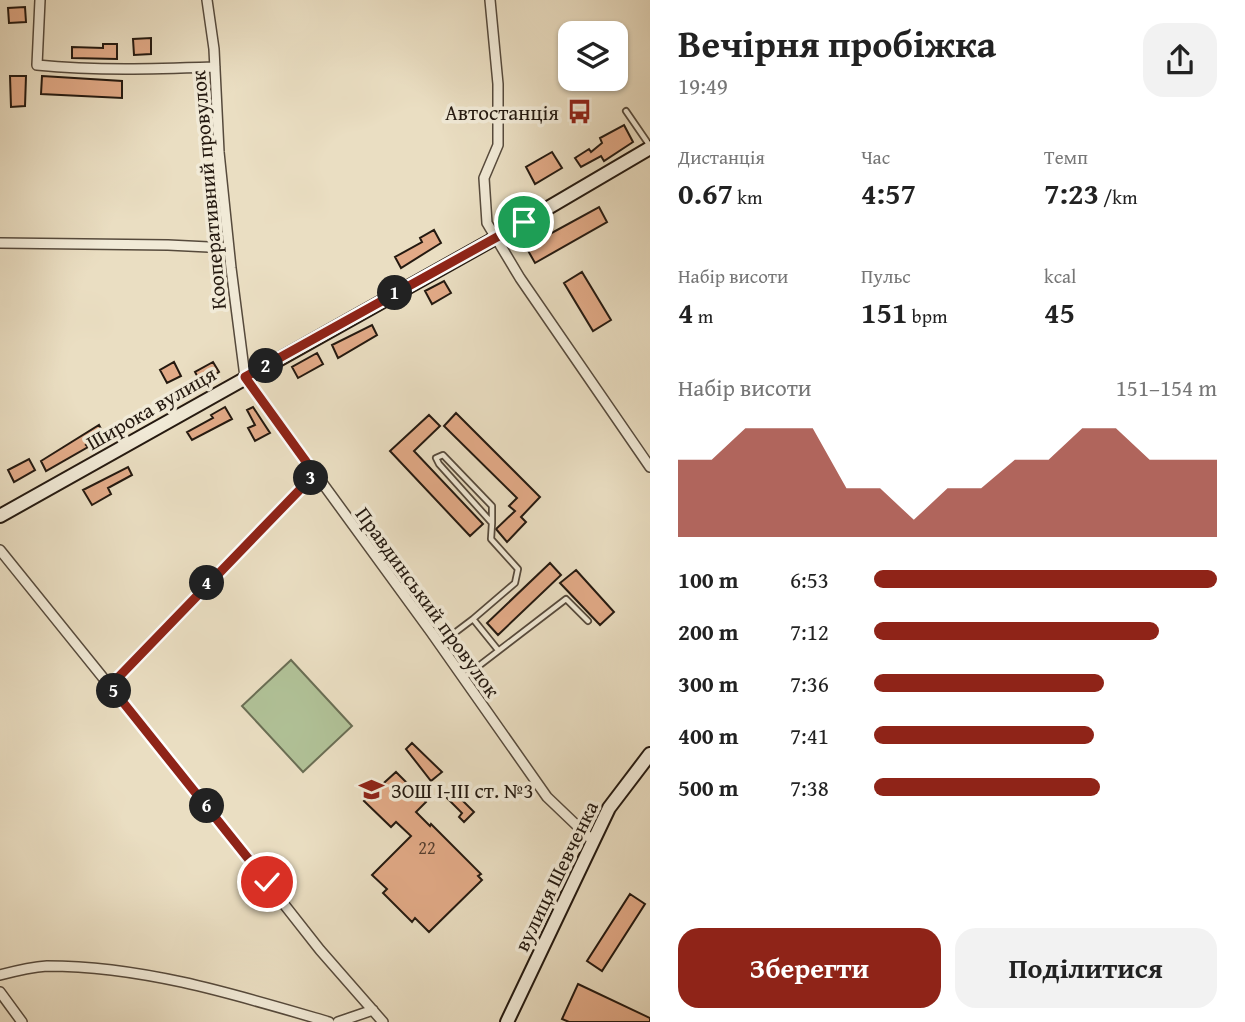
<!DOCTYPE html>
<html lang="uk">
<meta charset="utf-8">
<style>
:root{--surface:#fff;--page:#f2f2f2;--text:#222;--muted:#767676;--accent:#8f2418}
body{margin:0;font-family:"Gentium Book Plus",serif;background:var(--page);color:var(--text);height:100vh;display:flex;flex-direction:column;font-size:26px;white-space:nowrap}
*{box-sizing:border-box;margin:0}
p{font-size:23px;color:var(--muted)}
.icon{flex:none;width:38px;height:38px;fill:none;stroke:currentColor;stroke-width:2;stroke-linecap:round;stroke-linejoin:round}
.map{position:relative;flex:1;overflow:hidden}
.sheet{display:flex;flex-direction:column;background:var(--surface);width:595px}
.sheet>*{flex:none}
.tools{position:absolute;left:558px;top:21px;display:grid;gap:14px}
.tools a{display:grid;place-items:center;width:70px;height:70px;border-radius:14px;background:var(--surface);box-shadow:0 2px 5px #0004;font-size:35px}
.pin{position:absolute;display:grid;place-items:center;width:60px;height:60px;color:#fff;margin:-30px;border:4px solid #fff;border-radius:50%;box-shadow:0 2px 7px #0007}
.km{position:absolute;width:35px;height:35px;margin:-18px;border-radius:50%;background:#222;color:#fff;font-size:19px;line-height:35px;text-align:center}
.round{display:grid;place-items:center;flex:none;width:74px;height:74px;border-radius:21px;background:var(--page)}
.overview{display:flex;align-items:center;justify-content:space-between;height:119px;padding:0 28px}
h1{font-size:38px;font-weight:600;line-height:52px}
.stats{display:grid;grid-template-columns:repeat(3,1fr);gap:10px;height:119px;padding:7px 28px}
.stats div{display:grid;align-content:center}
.stats b{font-size:30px;font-weight:600}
.stats small{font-size:19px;font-weight:400}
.stats p{font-size:19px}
.chart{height:196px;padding:14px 28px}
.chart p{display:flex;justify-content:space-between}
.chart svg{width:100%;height:126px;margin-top:7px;fill:var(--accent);opacity:.7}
.action{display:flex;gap:14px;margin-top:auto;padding:14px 28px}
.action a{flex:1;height:80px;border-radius:21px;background:var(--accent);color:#fff;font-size:28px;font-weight:600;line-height:80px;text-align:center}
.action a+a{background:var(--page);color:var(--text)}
ul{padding:0 28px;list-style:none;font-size:23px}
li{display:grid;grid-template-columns:112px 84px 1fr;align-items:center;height:52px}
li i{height:18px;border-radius:9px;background:var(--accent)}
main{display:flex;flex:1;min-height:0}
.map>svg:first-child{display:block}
.pitch{fill:#b1c298;stroke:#6a6e54;stroke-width:2}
.building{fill:#e2aa87;stroke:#241910;stroke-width:2}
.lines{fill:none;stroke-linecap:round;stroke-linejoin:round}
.lane-casing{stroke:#564a3c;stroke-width:8}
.street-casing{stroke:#564a3c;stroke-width:12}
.secondary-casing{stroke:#241910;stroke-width:16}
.lane{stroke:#f1ead7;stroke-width:4.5}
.street{stroke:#f1ead7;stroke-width:9}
.secondary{stroke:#f1ead7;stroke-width:12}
.route-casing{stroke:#fff;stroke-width:14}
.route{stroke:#8f2418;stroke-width:9}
.labels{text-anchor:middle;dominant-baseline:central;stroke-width:7;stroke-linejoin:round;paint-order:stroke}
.number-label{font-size:18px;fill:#543d2e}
.poi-label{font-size:21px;fill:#241910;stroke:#f1ead7;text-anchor:end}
.street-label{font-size:21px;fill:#241910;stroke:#f1ead7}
</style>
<main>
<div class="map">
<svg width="650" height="1022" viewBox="0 0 650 1022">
<rect width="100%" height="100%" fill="#eadec2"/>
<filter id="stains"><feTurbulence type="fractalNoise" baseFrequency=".00286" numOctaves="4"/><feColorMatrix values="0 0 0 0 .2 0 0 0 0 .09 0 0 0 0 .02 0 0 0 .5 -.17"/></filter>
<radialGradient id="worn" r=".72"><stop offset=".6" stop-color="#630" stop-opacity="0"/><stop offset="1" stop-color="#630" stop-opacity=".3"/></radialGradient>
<path class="pitch" d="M291,660l61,66 -49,46 -61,-66z"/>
<path class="building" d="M25,7l1,15 -17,1 -1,-15z
M151,38v16l-17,1 -1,-16z
M103,44h14v15l-45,-1v-11l31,1z
M10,76h16l-1,30 -14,1z
M42,76l80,5v17l-81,-4z
M624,125l9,17 -29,19 -3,-5 -20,11 -6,-9 14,-9 2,3 11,-9 -2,-5z
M552,152l10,16 -27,16 -9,-17z
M599,207l8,15 -72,41 -9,-16z
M434,230l7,13 -40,25 -6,-11 27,-15 -2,-4z
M582,272l29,48 -18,11 -29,-48z
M444,281l7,12 -19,11 -7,-13z
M372,325l5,10 -39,23 -6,-13z
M317,353l6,11 -25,14 -6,-11z
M174,362l7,14 -14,7 -7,-13z
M213,362l6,10 -18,11 -6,-11z
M225,407l7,12 -40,21 -5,-8 26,-14 -2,-3z
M253,407l17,26 -15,8 -7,-13 7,-3 -8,-15z
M456,413l84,84 -19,20 5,5 -19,20 -11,-13 19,-18 -6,-5 8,-8 -73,-72z
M429,415l11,11 -26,25 69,73 -13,12 -80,-85z
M99,425l5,10 -18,10 2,2 -42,24 -5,-10z
M29,459l6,11 -21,12 -6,-12z
M128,467l4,8 -24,13 3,6 -19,11 -9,-15z
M550,563l11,12 -63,60 -11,-12z
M576,570l38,42 -14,13 -40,-42z
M412,743l30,29 -11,9 -25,-32z
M396,772l30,30 -10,10 14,14 1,-2 50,50 -3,2 4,4 -53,52 -14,-14 -3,4 -29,-29 4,-4 -15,-14 39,-39 -15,-14 -5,5 -27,-26z
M454,792l20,20 -10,10 -5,-5 3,-4 -15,-15z
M630,894l15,10 -43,67 -15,-10z
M578,984l72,34v4h-81l-7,-3z"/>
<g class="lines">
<defs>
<path id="lane" d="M626,111l24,35
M492,523v-17l-49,-51 -7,3 3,6 53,59 -1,16 27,30 -3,14 -42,36 25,31
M440,644l33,-25
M463,678l103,-79 22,22
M111,684l203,-209"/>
<path id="street" d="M40,0l-3,65c59,6 118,4 178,2
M207,0l7,49 5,103 12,116 14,109 186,255 116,165 45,43
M490,0l8,84v61l-14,33 3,45 33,55 130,189
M0,243l168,2 61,3
M0,550l213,264 107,136 63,72
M0,975c15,-4 32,-8 47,-9 97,0 190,29 282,56
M0,992l22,30
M338,1022l35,-12"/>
<path id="secondary" d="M0,516l524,-294 126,-74
M507,1022l102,-214 41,-54"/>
</defs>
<use href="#lane" class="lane-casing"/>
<use href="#street" class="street-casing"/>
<use href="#secondary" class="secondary-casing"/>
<use href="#lane" class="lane"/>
<use href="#street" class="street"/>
<use href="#secondary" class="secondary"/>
</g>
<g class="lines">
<defs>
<path id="route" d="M267,882l-157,-196 205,-212 -70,-97 279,-155"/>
</defs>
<use href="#route" class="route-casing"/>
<use href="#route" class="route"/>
</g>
<defs>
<symbol id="bus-bare" viewBox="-9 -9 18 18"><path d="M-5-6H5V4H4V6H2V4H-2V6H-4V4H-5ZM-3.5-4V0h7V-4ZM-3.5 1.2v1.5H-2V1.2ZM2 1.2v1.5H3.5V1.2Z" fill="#8f2418" stroke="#f1ead7" stroke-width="2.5" paint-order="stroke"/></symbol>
<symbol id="school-bare" viewBox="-9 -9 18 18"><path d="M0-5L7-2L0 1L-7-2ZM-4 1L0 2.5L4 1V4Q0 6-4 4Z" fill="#8f2418" stroke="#f1ead7" stroke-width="2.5" paint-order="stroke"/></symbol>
</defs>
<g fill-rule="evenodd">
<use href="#bus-bare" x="562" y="94" width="35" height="35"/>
<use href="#school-bare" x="354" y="772" width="35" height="35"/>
</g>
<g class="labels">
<g class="number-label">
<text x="427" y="847">22</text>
</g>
<g class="poi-label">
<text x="559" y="112">Автостанція</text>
<text x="391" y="790" text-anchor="start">ЗОШ І-ІІІ ст. №3</text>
</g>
<g class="street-label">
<text transform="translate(208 190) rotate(-95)">Кооперативний провулок</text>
<text transform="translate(151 408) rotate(-30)">Широка вулиця</text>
<text transform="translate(428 602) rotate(54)">Правдинський провулок</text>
<text transform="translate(556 876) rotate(-64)">вулиця Шевченка</text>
</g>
</g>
<rect width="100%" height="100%" filter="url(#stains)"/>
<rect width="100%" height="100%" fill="url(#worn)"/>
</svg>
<div class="tools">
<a><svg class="icon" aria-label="layers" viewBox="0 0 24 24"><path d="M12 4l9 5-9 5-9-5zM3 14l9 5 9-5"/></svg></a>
</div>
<div class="pin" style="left:524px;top:222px;background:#1e9e55"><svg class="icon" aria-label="arrive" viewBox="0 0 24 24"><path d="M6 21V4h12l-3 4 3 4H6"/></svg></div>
<div class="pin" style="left:267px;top:882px;background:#d93025"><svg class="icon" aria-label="check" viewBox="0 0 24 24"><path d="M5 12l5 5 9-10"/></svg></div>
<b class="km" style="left:395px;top:293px">1</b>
<b class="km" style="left:266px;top:366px">2</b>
<b class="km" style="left:311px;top:478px">3</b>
<b class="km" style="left:207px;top:583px">4</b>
<b class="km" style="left:114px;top:691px">5</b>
<b class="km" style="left:207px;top:806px">6</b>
</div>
<section class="sheet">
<div class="overview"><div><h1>Вечірня пробіжка</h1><p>19:49</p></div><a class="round"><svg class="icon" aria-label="share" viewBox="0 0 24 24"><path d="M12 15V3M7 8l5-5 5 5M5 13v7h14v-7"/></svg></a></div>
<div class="stats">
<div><p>Дистанція</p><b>0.67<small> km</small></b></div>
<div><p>Час</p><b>4:57</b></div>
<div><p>Темп</p><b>7:23<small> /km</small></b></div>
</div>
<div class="stats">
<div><p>Набір висоти</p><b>4<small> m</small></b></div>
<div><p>Пульс</p><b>151<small> bpm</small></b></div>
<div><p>kcal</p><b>45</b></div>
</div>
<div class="chart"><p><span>Набір висоти</span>151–154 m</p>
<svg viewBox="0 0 160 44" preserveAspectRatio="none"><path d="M0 44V17L10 17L20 6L30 6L40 6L50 27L60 27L70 38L80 27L90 27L100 17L110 17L120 6L130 6L140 17L150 17L160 17V44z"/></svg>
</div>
<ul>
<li><b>100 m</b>6:53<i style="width:100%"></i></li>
<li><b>200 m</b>7:12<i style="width:83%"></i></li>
<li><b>300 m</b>7:36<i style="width:67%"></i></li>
<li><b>400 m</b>7:41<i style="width:64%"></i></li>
<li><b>500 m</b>7:38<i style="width:66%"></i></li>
</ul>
<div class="action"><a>Зберегти</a><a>Поділитися</a></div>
</section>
</main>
